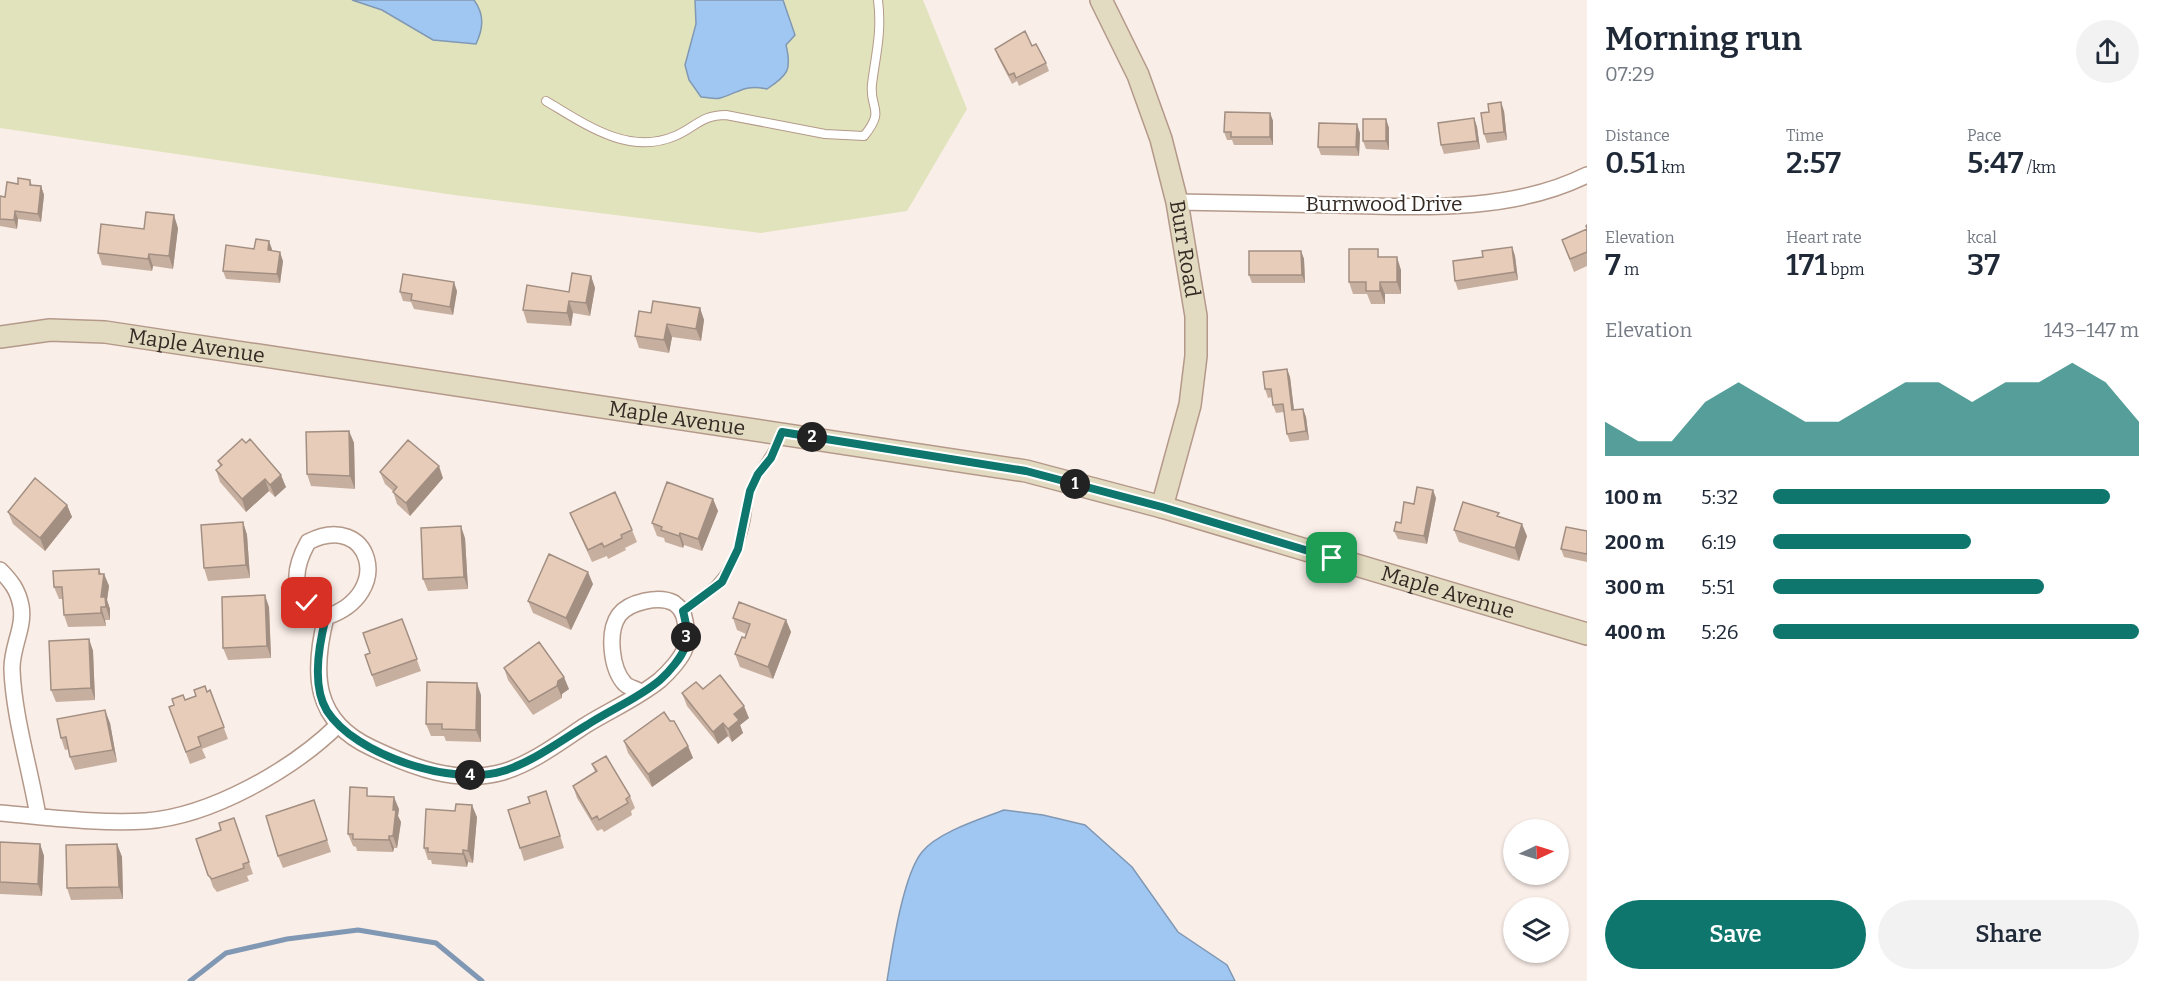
<!DOCTYPE html>
<meta charset="utf-8">
<style>
:root{--surface:#fff;--page:#f2f2f3;--text:#1f2937;--muted:#747a83;--accent:#0f766e}
body{margin:0;font-family:Bitter,serif;background:var(--page);color:var(--text);height:100vh;display:flex;flex-direction:column;font-size:22px;white-space:nowrap}
*{box-sizing:border-box;margin:0}
p{font-size:20px;color:var(--muted)}
.icon{flex:none;width:33px;height:33px;fill:none;stroke:currentColor;stroke-width:2;stroke-linecap:round;stroke-linejoin:round}
.map{position:relative;flex:1;overflow:hidden}
.drawer{display:flex;flex-direction:column;background:var(--surface);width:570px}
.drawer>*{flex:none}
.needle{width:39px;rotate:86deg}
.tools{position:absolute;left:1503px;top:819px;display:grid;gap:12px}
.tools a{display:grid;place-items:center;width:66px;height:66px;border-radius:50%;background:var(--surface);box-shadow:0 2px 4px #0004;font-size:30px}
.pin{position:absolute;display:grid;place-items:center;width:51px;height:51px;color:#fff;margin:-26px;border-radius:12px;box-shadow:0 3px 9px #0006}
.km{position:absolute;width:30px;height:30px;margin:-15px;border-radius:50%;background:#222;color:#fff;font-size:16px;line-height:30px;text-align:center}
.round{display:grid;place-items:center;flex:none;width:63px;height:63px;border-radius:32px;background:var(--page)}
.overview{display:flex;align-items:center;justify-content:space-between;height:102px;padding:0 18px}
h1{font-size:33px;font-weight:600;line-height:45px}
.stats{display:grid;grid-template-columns:repeat(3,1fr);gap:9px;height:102px;padding:6px 18px}
.stats div{display:grid;align-content:center}
.stats b{font-size:30px;font-weight:600}
.stats small{font-size:16px;font-weight:400}
.stats p{font-size:16px}
.chart{height:168px;padding:12px 18px}
.chart p{display:flex;justify-content:space-between}
.chart svg{width:100%;height:108px;margin-top:6px;fill:var(--accent);opacity:.7}
.cta{display:flex;gap:12px;margin-top:auto;padding:12px 18px}
.cta a{flex:1;height:69px;border-radius:36px;background:var(--accent);color:#fff;font-size:24px;font-weight:600;line-height:69px;text-align:center}
.cta a+a{background:var(--page);color:var(--text)}
ul{padding:0 18px;list-style:none;font-size:20px}
li{display:grid;grid-template-columns:96px 72px 1fr;align-items:center;height:45px}
li i{height:15px;border-radius:8px;background:var(--accent)}
main{display:flex;flex:1;min-height:0}
.map>svg:first-child{display:block}
.green{fill:#e0e3bb}
.water{fill:#a0c7f2;stroke:#8098b4;stroke-width:1.5}
.lines{fill:none;stroke-linecap:round;stroke-linejoin:round}
.stream{stroke:#8098b4;stroke-width:5}
.lane-casing{stroke:#b4998a;stroke-width:10}
.street-casing{stroke:#b4998a;stroke-width:18}
.secondary-casing{stroke:#b4998a;stroke-width:24}
.lane{stroke:#fff;stroke-width:8}
.street{stroke:#fff;stroke-width:15}
.secondary{stroke:#e2dbc1;stroke-width:21}
.wall{fill:#c7afa0}
.shaded-wall{fill:#a28f82}
.building{fill:#e7ccba;stroke:#a28f82;stroke-width:1.5}
.route-casing{stroke:#fff;stroke-width:12}
.route{stroke:#0f766e;stroke-width:8}
.labels{text-anchor:middle;dominant-baseline:central;stroke-width:4.5;stroke-linejoin:round;paint-order:stroke}
.street-label{font-size:21px;fill:#352a24;stroke:#fefefe}
</style>
<main>
<div class="map">
<svg width="1587" height="981" viewBox="0 0 1587 981">
<rect width="100%" height="100%" fill="#faeee8"/>
<path class="green" d="M0,0h923l44,109 -60,102 -146,22 -307,-38 -454,-67z"/>
<path class="water" d="M352,0h122c11,15 9,29 2,44l-43,-4 -51,-30z
M695,0h88l12,35 -9,10c6,25 2,30 -19,44 -22,-5 -27,3 -47,9 -5,2 -13,-1 -19,-1l-12,-17 -4,-15 11,-41z
M1004,810l39,5 42,10 47,42 46,65 49,33 8,16h-348c5,-31 16,-106 35,-129 16,-20 59,-33 82,-42z"/>
<g class="lines">
<path class="stream" d="M190,981l36,-28 61,-14 71,-9 78,13 46,38"/>
<defs>
<path id="lane" d="M546,101c39,23 82,55 129,35 21,-9 26,-21 51,-21l99,19 39,2c22,-27 5,-27 8,-52 4,-31 10,-52 6,-84
M683,611c36,-23 52,-44 62,-87 3,-11 2,-25 6,-36 7,-18 21,-32 29,-51"/>
<path id="street" d="M1177,202c53,1 106,2 159,3 82,2 175,8 251,-30
M0,570c11,11 18,20 21,36 4,21 -10,42 -9,64 2,48 18,98 26,146
M326,617c70,-23 44,-107 -18,-75 -18,33 -16,54 18,75 -14,56 -13,104 46,131 40,19 85,37 131,24 30,-9 57,-30 83,-47 24,-15 52,-27 74,-45 8,-7 22,-22 25,-32 3,-7 2,-19 0,-27 -1,-8 -4,-13 -11,-18 -15,-8 -45,-1 -55,12 -12,17 -8,54 6,69 3,3 11,5 16,8
M0,813c48,4 98,11 146,8 65,-5 146,-51 192,-96"/>
<g id="secondary">
<path id="s1" d="M1101,0l37,75 23,64 16,63 19,114v40l-6,49 -28,102"/>
<path id="s2" d="M0,337l50,-7 55,2 921,139 136,36 425,127"/>
</g>
</defs>
<use href="#lane" class="lane-casing"/>
<use href="#street" class="street-casing"/>
<use href="#secondary" class="secondary-casing"/>
<use href="#lane" class="lane"/>
<use href="#street" class="street"/>
<use href="#secondary" class="secondary"/>
</g>
<path class="wall" d="M1032,46l14,17 3,8 -30,15 -2,-5 -5,3 -14,-27 -3,-8z
M1504,111l3,29 -20,3 -3,-9z
M1270,113l3,8v24h-39l-2,-5h-5l-3,-8z
M1474,118l3,9 3,22 -36,5 -3,-9z
M1386,119l3,9v22l-23,-1 -3,-8z
M1360,133l-1,23 -38,-1 -3,-8z
M30,180l2,5 9,1 3,9 -3,27 -23,-3 -1,10 -17,-3v-30l5,1 13,-13z
M1587,225v41l-13,6 -12,-32 25,-11z
M178,228l-5,41 -20,-3 -1,5 -50,-6 -4,-12 46,-24z
M1512,247l3,9 3,24 -60,10 -3,-9z
M254,249h18v2l11,10 -3,22 -54,-4 -3,-8z
M1301,251l3,8 1,24h-53l-3,-8z
M1381,257l20,13v24h-16v10h-14l-4,-10h-14l-4,-12z
M591,276l4,12 -5,28 -17,-3 -2,13 -44,-3 -4,-13 46,-18z
M457,291l-4,24 -39,-6 -3,-7 -8,-1 -3,-9z
M700,308l4,12 -3,21 -29,-4 -3,16 -30,-5 -4,-12 16,-23z
M1287,369l3,8 4,33 9,-1 3,8 3,23 -19,2 -3,-8 -3,-22 -8,1 -3,-8 -1,-8 -4,1 -3,-9z
M349,431l5,12 1,46 -44,-3 -4,-12z
M246,443l40,44 -11,10 -6,-6 -23,21 -26,-30 -4,-12 4,-4 -2,-5z
M380,472l63,6 -33,38 -13,-12 -4,-13 -8,-7z
M1436,498l-9,46 -29,-5 -4,-8 7,-8z
M713,499l5,12 -16,40 -18,-6 -1,3 -18,-6 -1,-4 -7,-2 -5,-13z
M67,505l5,12 -27,34 -32,-27 -5,-12z
M570,513l62,17 5,12 -12,6 1,2 -18,9 -1,-3 -15,6 -17,-37z
M1500,517l27,19 -8,25 -60,-19 -5,-12z
M243,522l4,13 3,43 -42,3 -4,-13z
M1587,531v31l-23,-5 -3,-8z
M465,538l3,51 -40,2 -5,-12z
M101,574h3l5,12 -2,14 3,9v11h-5l1,6 -38,1 -4,-12 -1,-16h-4l-5,-12z
M593,584l-22,46 -38,-17 -5,-12z
M269,607l2,51 -43,2 -5,-12z
M733,618l53,2 5,12 -18,47 -33,-12 -5,-13 11,-20 -9,-4z
M402,619l19,52 -45,16 -11,-32 5,-2z
M89,639l4,12 2,49 -39,2 -5,-12z
M504,668l65,21 -7,5v4l-29,17 -25,-35z
M703,689l46,29 -9,7 3,8 -11,9 -4,-6 -10,8 -31,-38 -5,-13z
M210,690l18,49 -26,10 4,9 -16,6 -21,-57 16,-7z
M481,695v47l-35,-1 -2,-5h-13l-5,-12z
M110,723l7,39 -42,8 -5,-13 -1,-8 -4,1 -4,-12z
M624,741l64,5 5,12 -41,29 -24,-34z
M592,764l38,32 5,12 -4,3 1,4 -28,17 -2,-3 -5,2 -20,-33 -4,-12 22,-14z
M546,791l18,57 -40,13 -4,-13 10,-45z
M370,796l29,13 -1,7 3,6 -4,26h-3l-1,4 -36,-1 -1,-4 -3,-1 -5,-12z
M314,800l17,52 -48,16 -5,-12z
M477,817l-4,46 -5,-1 -1,5 -35,-3 -1,-4h-3l-4,-12z
M234,818l19,56 -6,2 2,5 -32,11 -4,-5 -17,-48 25,-9z
M0,842l40,2 4,12 -2,40 -42,-2z
M117,844l5,13 1,42 -52,1 -4,-12z"/>
<path class="shaded-wall" d="M1501,102l3,9 3,29 -3,-8z
M1270,113l3,8v24l-3,-8z
M1474,118l3,9 3,22 -3,-8z
M1386,119l3,9v22l-3,-9z
M1357,124l3,9 -1,23 -3,-9z
M41,186l3,9 -3,27 -3,-8z
M15,211l3,8 -1,10 -3,-9z
M174,215l4,13 -5,41 -4,-13z
M269,241l3,8 -1,10 -3,-9z
M1512,247l3,9 3,24 -3,-8z
M1301,251l3,8 1,24 -3,-8z
M280,252l3,9 -3,22 -3,-9z
M149,254l4,12 -1,5 -4,-12z
M1397,257l4,13v24l-4,-12z
M591,276l4,12 -5,28 -4,-13z
M454,282l3,9 -4,24 -3,-8z
M1380,282l5,12v10l-5,-13z
M569,301l4,12 -2,13 -4,-13z
M700,308l4,12 -3,21 -5,-12z
M667,324l5,13 -3,16 -5,-13z
M1287,369l3,8 5,42 -3,-9z
M1303,409l3,8 3,23 -3,-9z
M349,431l5,12 1,46 -5,-13z
M439,466l4,12 -33,38 -4,-13z
M281,475l5,12 -11,10 -5,-12z
M265,479l4,12 -23,21 -4,-13z
M1433,490l3,8 -9,46 -3,-8z
M713,499l5,12 -16,40 -4,-12z
M67,505l5,12 -27,34 -5,-13z
M243,522l4,13 3,43 -4,-13z
M1522,524l5,12 -8,25 -4,-13z
M461,526l4,12 3,51 -4,-12z
M680,533l4,12 -1,3 -4,-12z
M99,569l4,11 1,-6 5,12 -2,14 3,9v11l-4,-13 -5,-10z
M588,572l5,12 -22,46 -5,-12z
M265,595l4,12 2,51 -4,-12z
M101,607l4,13 1,6 -5,-13z
M786,620l5,12 -18,47 -5,-12z
M89,639l4,12 2,49 -4,-12z
M564,677l5,12 -7,5v4l-5,-12 1,-5z
M477,683l4,12v47l-5,-12z
M744,706l5,12 -9,7 3,8 -11,9 -4,-13 6,-15z
M105,710l5,13 7,39 -4,-12z
M723,723l5,13 -10,8 -5,-12z
M688,746l5,12 -41,29 -4,-13z
M394,797l5,12 -1,7 3,6 -4,26 -4,-12z
M472,805l5,12 -4,46 -5,-12z
M389,836l5,12 -1,4 -4,-12z
M40,844l4,12 -2,40 -4,-12z
M117,844l5,13 1,42 -4,-12z
M463,850l5,12 -1,5 -4,-13z"/>
<path class="building" d="M1025,31l7,15 4,-2 10,19 -30,15 -2,-5 -5,2 -14,-26z
M1501,102l3,30 -20,2 -3,-21 8,-1 -1,-8z
M1225,112l45,1v24h-39v-5h-7z
M1474,118l3,23 -36,4 -3,-22z
M1363,119h23v22h-23z
M1319,123l38,1 -1,23h-38z
M18,178l12,2v5l11,1 -3,28 -23,-3 -1,9 -14,-1v-23l5,1 2,-15 11,2z
M146,212l28,3 -5,41 -20,-2 -1,5 -50,-6 3,-29 43,5z
M1587,225v27l-17,7 -8,-19 25,-11 -1,-3z
M256,239l13,2 -1,9 12,2 -3,22 -54,-3 3,-26 28,4z
M1512,247l3,25 -60,9 -2,-20 30,-4 -1,-6z
M1349,249h29v8h19v25h-17v9h-14v-9h-17z
M1249,251h52l1,24h-53z
M572,273l19,3 -5,27 -17,-2 -2,12 -44,-3 4,-25 42,7z
M403,274l51,8 -4,25 -39,-7 1,-6 -12,-2z
M653,301l47,7 -4,21 -29,-5 -3,16 -29,-4 4,-25 12,2z
M1287,369l5,41 11,-1 3,22 -19,3 -4,-30 -10,1 -2,-16h-6l-2,-17z
M349,431l1,45 -43,-2 -1,-42z
M242,439l4,4 4,-4 31,36 -11,10 -5,-6 -23,20 -26,-29 6,-5 -4,-4z
M408,440l31,26 -33,37 -13,-11 4,-5 -17,-15z
M35,478l32,27 -27,33 -32,-26z
M667,482l46,17 -15,40 -18,-6 -1,3 -18,-6 1,-3 -10,-4z
M1417,487l16,3 -9,46 -30,-5 2,-9 5,1 3,-21 10,2z
M615,492l17,38 -11,5 1,3 -18,9 -2,-4 -14,7 -18,-37z
M1463,502l36,11 -2,3 25,8 -7,24 -61,-18z
M243,522l3,43 -42,3 -3,-43z
M461,526l3,51 -41,2 -2,-51z
M1566,527l21,4v23l-26,-5z
M549,554l39,18 -22,46 -38,-17z
M99,569v5h5l-3,23h4l1,10h-5v6l-37,2 -2,-28h-8l-1,-16z
M265,595l2,51 -44,2 -1,-51z
M739,602l47,18 -18,47 -33,-13 7,-17 3,1 5,-14 -17,-6z
M402,619l15,40 -45,16 -7,-20 5,-2 -7,-20z
M89,639l2,49 -40,2 -2,-49z
M539,642l25,35 -6,4 -1,5 -28,16 -25,-34z
M720,675l24,31 -10,8 5,6 -11,9 -5,-6 -10,9 -31,-39 14,-11 7,7z
M427,682l50,1 -1,47 -34,-1v-5h-16z
M205,686l2,6 3,-2 14,37 -26,10 3,9 -15,6 -17,-45 5,-2 -2,-6 11,-4 2,5 11,-4 -2,-6z
M105,710l8,40 -43,7 -4,-20 -5,1 -4,-19z
M664,712l6,9h4l14,25 -40,28 -24,-33z
M606,756l24,40 -4,3 2,4 -29,17 -2,-4 -5,3 -19,-33 24,-15 -5,-7z
M350,787l17,1v8l27,1 -1,13h3l-3,26h-4v4l-36,-1v-5h-5z
M546,791l14,45 -40,12 -12,-38 22,-7 -2,-6z
M314,800l13,40 -49,16 -12,-40z
M456,804l16,1 -4,46 -5,-1v4l-35,-2v-4h-4l2,-39 29,2z
M234,818l15,44 -6,2 1,4 -32,11 -4,-4 -12,-36 25,-9 -2,-7z
M0,842l40,2 -2,40 -38,-2z
M117,844l2,43 -52,1 -1,-43z"/>
<g class="lines">
<defs>
<path id="route" d="M307,603l19,14c-7,27 -15,68 1,94 28,44 126,76 176,60 30,-9 57,-30 84,-46 23,-15 52,-27 73,-45 8,-7 22,-23 25,-33 4,-11 1,-24 -2,-36l39,-29 16,-33 12,-58 8,-17 13,-16 11,-26 244,39 136,36 170,51"/>
</defs>
<use href="#route" class="route-casing"/>
<use href="#route" class="route"/>
</g>
<g class="labels">
<g class="street-label">
<text x="1384" y="204">Burnwood Drive</text>
<text stroke="none"><textPath href="#s1" startOffset="264">Burr Road</textPath></text>
<text stroke="none"><textPath href="#s2" startOffset="198">Maple Avenue</textPath></text>
<text stroke="none"><textPath href="#s2" startOffset="684">Maple Avenue</textPath></text>
<text stroke="none"><textPath href="#s2" startOffset="1476">Maple Avenue</textPath></text>
</g>
</g>
</svg>
<div class="tools">
<a><svg class="needle" viewBox="-14 -14 28 28"><path d="M0-13l5 13h-10z" fill="#e53935"/><path d="M0 13l5-13h-10z" fill="#747a83"/></svg></a>
<a><svg class="icon" aria-label="layers" viewBox="0 0 24 24"><path d="M12 4l9 5-9 5-9-5zM3 14l9 5 9-5"/></svg></a>
</div>
<div class="pin" style="left:1332px;top:558px;background:#1e9e55"><svg class="icon" aria-label="arrive" viewBox="0 0 24 24"><path d="M6 21V4h12l-3 4 3 4H6"/></svg></div>
<div class="pin" style="left:307px;top:603px;background:#d93025"><svg class="icon" aria-label="check" viewBox="0 0 24 24"><path d="M5 12l5 5 9-10"/></svg></div>
<b class="km" style="left:1075px;top:484px">1</b>
<b class="km" style="left:812px;top:437px">2</b>
<b class="km" style="left:686px;top:637px">3</b>
<b class="km" style="left:470px;top:775px">4</b>
</div>
<section class="drawer">
<div class="overview"><div><h1>Morning run</h1><p>07:29</p></div><a class="round"><svg class="icon" aria-label="share" viewBox="0 0 24 24"><path d="M12 15V3M7 8l5-5 5 5M5 13v7h14v-7"/></svg></a></div>
<div class="stats">
<div><p>Distance</p><b>0.51<small> km</small></b></div>
<div><p>Time</p><b>2:57</b></div>
<div><p>Pace</p><b>5:47<small> /km</small></b></div>
</div>
<div class="stats">
<div><p>Elevation</p><b>7<small> m</small></b></div>
<div><p>Heart rate</p><b>171<small> bpm</small></b></div>
<div><p>kcal</p><b>37</b></div>
</div>
<div class="chart"><p><span>Elevation</span>143–147 m</p>
<svg viewBox="0 0 160 44" preserveAspectRatio="none"><path d="M0 44V30L10 38L20 38L30 22L40 14L50 22L60 30L70 30L80 22L90 14L100 14L110 22L120 14L130 14L140 6L150 14L160 30V44z"/></svg>
</div>
<ul>
<li><b>100 m</b>5:32<i style="width:92%"></i></li>
<li><b>200 m</b>6:19<i style="width:54%"></i></li>
<li><b>300 m</b>5:51<i style="width:74%"></i></li>
<li><b>400 m</b>5:26<i style="width:100%"></i></li>
</ul>
<div class="cta"><a>Save</a><a>Share</a></div>
</section>
</main>
